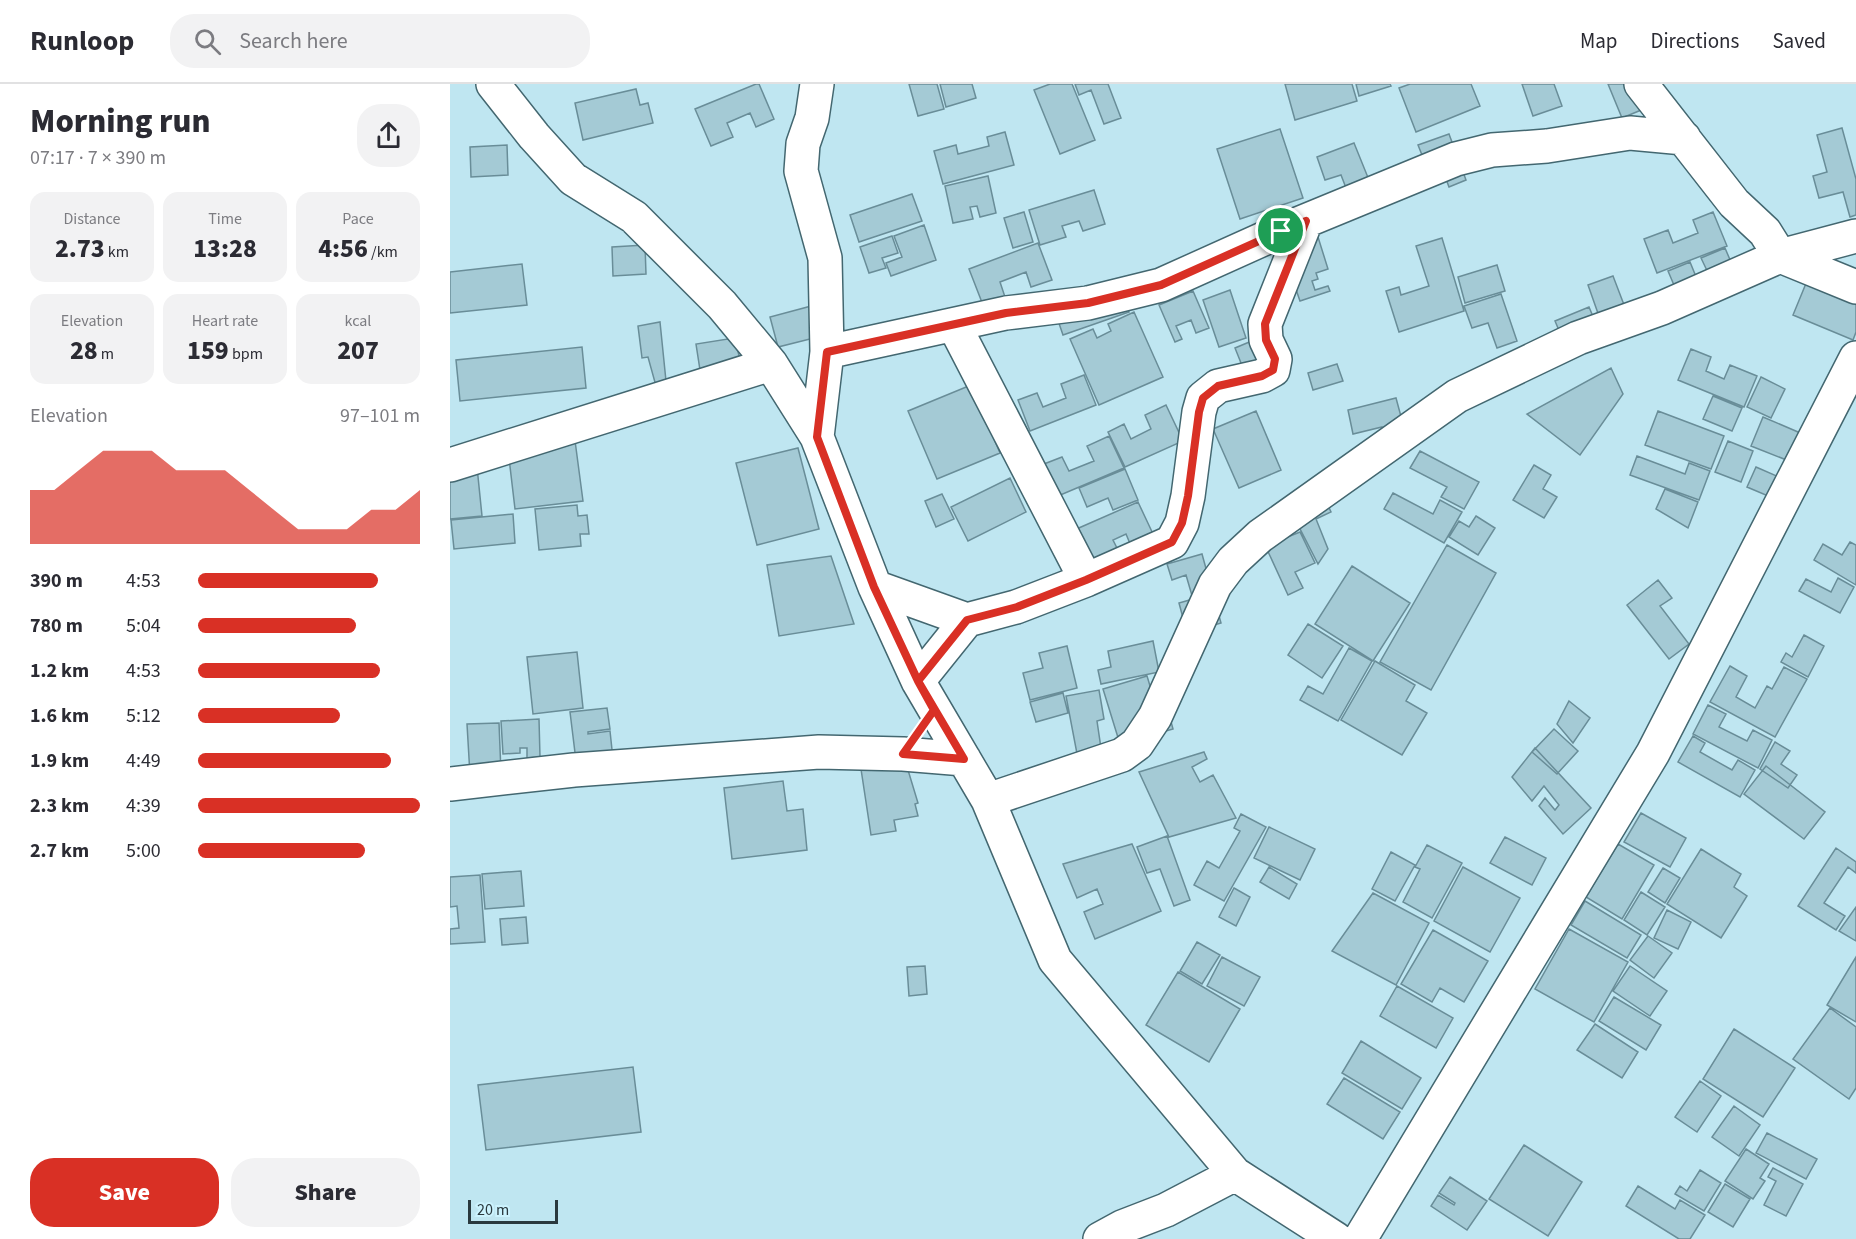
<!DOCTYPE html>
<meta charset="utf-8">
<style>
:root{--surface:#fff;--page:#f2f2f3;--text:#2b2b33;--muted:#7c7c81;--line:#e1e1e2;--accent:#d93025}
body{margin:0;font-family:"Source Sans 3",sans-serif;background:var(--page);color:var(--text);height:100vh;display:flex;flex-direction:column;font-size:22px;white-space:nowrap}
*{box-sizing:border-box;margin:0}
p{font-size:20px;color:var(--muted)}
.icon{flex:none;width:33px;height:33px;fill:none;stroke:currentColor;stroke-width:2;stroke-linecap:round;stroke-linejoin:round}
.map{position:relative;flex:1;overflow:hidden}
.panel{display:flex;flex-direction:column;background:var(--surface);width:450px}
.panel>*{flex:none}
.scale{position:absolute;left:18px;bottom:15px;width:90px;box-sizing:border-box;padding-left:6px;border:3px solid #2a393e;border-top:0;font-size:16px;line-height:21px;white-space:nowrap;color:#2a393e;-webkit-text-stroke:4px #ccf3fe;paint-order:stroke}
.pin{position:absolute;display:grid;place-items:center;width:51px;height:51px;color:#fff;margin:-26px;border:3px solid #fff;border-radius:50%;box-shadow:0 2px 6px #0007}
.round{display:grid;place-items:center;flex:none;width:63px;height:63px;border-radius:24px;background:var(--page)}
.headline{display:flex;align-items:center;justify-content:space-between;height:102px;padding:0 30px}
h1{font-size:33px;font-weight:800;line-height:45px}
.stats{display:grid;grid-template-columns:repeat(3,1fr);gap:9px;height:102px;padding:6px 30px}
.stats div{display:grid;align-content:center;border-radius:15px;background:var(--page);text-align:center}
.stats b{font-size:26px;font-weight:800}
.stats small{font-size:16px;font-weight:400}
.stats p{font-size:16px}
.chart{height:168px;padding:12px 30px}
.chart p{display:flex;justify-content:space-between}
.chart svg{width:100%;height:108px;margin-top:6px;fill:var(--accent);opacity:.7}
.button{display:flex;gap:12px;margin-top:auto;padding:12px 30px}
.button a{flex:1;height:69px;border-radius:24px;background:var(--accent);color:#fff;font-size:24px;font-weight:800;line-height:69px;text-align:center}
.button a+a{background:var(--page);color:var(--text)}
ul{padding:0 30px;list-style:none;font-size:20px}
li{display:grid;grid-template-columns:96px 72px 1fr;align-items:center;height:45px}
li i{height:15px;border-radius:8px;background:var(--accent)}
header{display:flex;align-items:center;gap:36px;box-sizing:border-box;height:84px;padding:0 30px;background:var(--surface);border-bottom:2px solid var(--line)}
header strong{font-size:28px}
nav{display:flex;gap:33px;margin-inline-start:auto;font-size:21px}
.search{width:420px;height:54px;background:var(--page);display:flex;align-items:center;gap:15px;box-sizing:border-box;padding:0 21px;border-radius:24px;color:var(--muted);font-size:22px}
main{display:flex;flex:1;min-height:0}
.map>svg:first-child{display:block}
.building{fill:#a4cad5;stroke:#698d98;stroke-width:1.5}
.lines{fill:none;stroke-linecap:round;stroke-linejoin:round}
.minor-casing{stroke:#436770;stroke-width:36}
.minor{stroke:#fff;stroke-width:33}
.route-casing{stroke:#fff;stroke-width:12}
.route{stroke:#d93025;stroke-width:8}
</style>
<header>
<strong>Runloop</strong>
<div class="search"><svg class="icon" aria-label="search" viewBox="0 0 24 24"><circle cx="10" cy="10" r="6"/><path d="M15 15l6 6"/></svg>Search here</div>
<nav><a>Map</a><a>Directions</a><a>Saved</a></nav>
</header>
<main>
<section class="panel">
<div class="headline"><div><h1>Morning run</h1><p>07:17 · 7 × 390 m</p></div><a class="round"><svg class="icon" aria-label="share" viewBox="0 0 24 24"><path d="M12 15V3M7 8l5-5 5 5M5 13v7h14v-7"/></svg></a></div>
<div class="stats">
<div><p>Distance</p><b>2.73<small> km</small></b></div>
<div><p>Time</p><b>13:28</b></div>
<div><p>Pace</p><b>4:56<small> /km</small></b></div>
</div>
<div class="stats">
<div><p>Elevation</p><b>28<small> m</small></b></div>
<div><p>Heart rate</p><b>159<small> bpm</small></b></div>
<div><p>kcal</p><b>207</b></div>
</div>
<div class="chart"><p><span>Elevation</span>97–101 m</p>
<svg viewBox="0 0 160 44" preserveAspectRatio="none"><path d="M0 44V22L10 22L20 14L30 6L40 6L50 6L60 14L70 14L80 14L90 22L100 30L110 38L120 38L130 38L140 30L150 30L160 22V44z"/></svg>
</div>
<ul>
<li><b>390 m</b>4:53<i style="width:81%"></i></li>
<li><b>780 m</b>5:04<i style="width:71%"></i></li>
<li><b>1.2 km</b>4:53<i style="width:82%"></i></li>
<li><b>1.6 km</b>5:12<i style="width:64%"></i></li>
<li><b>1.9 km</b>4:49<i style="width:87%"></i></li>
<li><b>2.3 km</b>4:39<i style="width:100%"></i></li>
<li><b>2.7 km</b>5:00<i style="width:75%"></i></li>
</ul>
<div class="button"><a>Save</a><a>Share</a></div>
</section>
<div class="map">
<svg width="1406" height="1155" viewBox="0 0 1406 1155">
<rect width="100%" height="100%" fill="#bfe6f1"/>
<path class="building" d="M306,0h3l15,35 -18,8 -6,-14 -23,10 6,14 -22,9 -16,-37z
M459,0h28l7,25 -26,7z
M490,0h32l4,14 -30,9z
M600,0h22l23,56 -35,14 -26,-64z
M625,0h33l13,34 -17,6 -13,-34 -12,5z
M835,0h67l5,17 -62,19z
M906,0h34l1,2 -32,10z
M960,0h61l9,22 -64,26 -17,-44z
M1072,0h32l8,22 -29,10z
M1158,0h27l11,24 -24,10z
M186,5l4,16 8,-2 5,20 -70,17 -8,-37z
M1392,44l14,51v36l-6,2 -7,-25 -24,6 -6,-22 14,-4 -10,-37z
M830,45l23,69 -63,21 -23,-70z
M555,48l9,33 -71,19 -9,-33 22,-6 2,9 31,-8 -2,-9z
M999,50l17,46 -17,7 -12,-32 -13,5 -6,-15z
M904,59l17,42 -23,8 -7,-18 -16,5 -8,-23z
M57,61l1,30 -37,2 -1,-30z
M538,92l8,37 -16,4 -3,-11 -7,1 3,12 -20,4 -8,-37z
M644,106l11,34 -22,7 -4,-10 -17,5 4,11 -26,8 -11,-35z
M462,110l10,27 -63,21 -9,-27z
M574,128l9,30 -20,6 -9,-30z
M1263,128l14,34 -70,27 -13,-34 24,-9 5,13 25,-10 -5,-13z
M474,141l12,35 -45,16 -5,-13 16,-6 -8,-21z
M442,152l6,17 -16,5 4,10 -17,5 -9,-26z
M868,153l10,32 -12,4 2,6 -6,2 3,9 13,-4 2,5 -30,10 -18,-52z
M992,154l22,73 -65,21 -13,-41 13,-4 2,8 28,-9 -13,-40z
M588,159l14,37 -21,7 -5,-15 -26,10 5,15 -22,8 -14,-36z
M195,161l1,29 -33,2 -1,-29z
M1275,164l14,33 -57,23 -14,-33 22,-9 9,22 12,-5 -10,-21z
M72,180l5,41 -77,8v-41z
M1047,181l8,26 -40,12 -7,-26z
M1163,192l13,34 -26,9 -12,-34z
M669,196l10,32 -66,23 -11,-32z
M1357,197l49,20v31l-3,8 -60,-25z
M780,206l16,48 -27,9 -16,-47z
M743,207l16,37 -13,5 -5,-13 -15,6 6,13 -7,3 -16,-37z
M1051,210l16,47 -20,7 -9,-25 -16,5 -8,-22z
M365,221l7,31 -44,11 -8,-30z
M1139,223l11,26 -34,14 -11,-26z
M684,228l29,65 -64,28 -29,-66 23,-10 4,9 14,-7 -3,-7z
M210,238l6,59 -10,5 -8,-29 -6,1 -4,-32z
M284,254l11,38 -43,7 -6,-39z
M804,256l12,30 -19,8 -12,-30z
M132,263l4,41 -126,13 -4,-41z
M1241,265l20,8 -5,14 18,8 6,-14 27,11 -13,31 -66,-27z
M887,280l6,17 -30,9 -5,-17z
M1161,284l12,26 -43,61 -53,-41z
M634,291l12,30 -66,26 -12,-31 19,-7 6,14 23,-9 -5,-14z
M1311,293l24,12 -14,29 -24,-11z
M521,301l29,68 -63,26 -29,-68z
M1263,312l29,12 -10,23 -29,-12z
M946,314l10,37 -20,5 -4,-13 -29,7 -5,-24z
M716,321l17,36 -58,26 -17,-35 16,-8 7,15 20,-10 -6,-14z
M806,327l25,59 -42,18 -26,-59z
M1208,327l66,25 -13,33 -66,-24z
M1313,333l42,18 -11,28 -43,-17z
M124,349l9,68 -68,8 -8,-68z
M659,352l15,32 -66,28 -14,-32 18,-7 7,14 25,-10 -7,-15z
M1278,357l25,10 -12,31 -26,-10z
M25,363l7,69 -32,3v-70z
M348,364l21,81 -62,16 -21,-82z
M970,367l59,31 -15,27 -23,-12 6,-10 -37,-19z
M1187,372l48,18 4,-11 21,8 -11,29 -69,-25z
M1084,381l17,10 -8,14 14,8 -13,21 -31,-18z
M1306,383l32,14 -8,20 -33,-14z
M675,385l13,31 -25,10 -5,-12 -21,9 -8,-19z
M560,394l16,34 -58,29 -17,-34z
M1215,405l33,13 -10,26 -32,-19z
M943,409l40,21 7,-14 22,12 -18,31 -60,-34z
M492,410l12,25 -18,8 -11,-26z
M876,417l5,11 -15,7 12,30 -10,15 -24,-47z
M688,418l16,34 -23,10 -5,-12 -13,6 6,12 -31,13 -16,-34z
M127,421l1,11 9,-1 2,19h-9l1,12 -42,4 -4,-41z
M63,430l2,29 -61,6 -3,-29z
M1026,432l19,12 -17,27 -29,-18 10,-16 10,6z
M809,448l19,9 22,-9 15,31 -20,9 8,16 -15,7z
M1400,458l6,3v40l-42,-25 9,-16 19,11z
M997,461l49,28 -65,117 -51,-28z
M752,470l19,69 -34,10 -8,-30 14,-4 -7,-24 -14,5 -5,-16z
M381,472l23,68 -75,12 -12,-71z
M902,482l58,37 -37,58 -58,-37z
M1388,494l16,9 -14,26 -41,-22 7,-12 25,13z
M1208,496l14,18 -12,8 29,38 -20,15 -42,-54z
M858,540l35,22 -21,32 -34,-23z
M1354,551l20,11 -16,31 -27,-15 5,-9 6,4z
M703,557l6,31 -58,12 -3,-14 13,-3 -3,-16z
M617,562l10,42 -47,12 -7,-27 20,-5 -4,-15z
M899,564l23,13 -34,60 -38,-21 8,-14 15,8z
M127,568l6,56 -50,6 -6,-57z
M925,577l40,24 -9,16 21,12 -25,42 -61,-35z
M1280,582l17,10 -11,21 19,11 12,-22 5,3 12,-22 23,12 -32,58 -65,-35z
M697,592l10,33 10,-2 6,22 -53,15 -17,-55z
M649,606l5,29 -7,2 5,34 -24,4 -12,-63z
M613,609l5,20 -32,9 -6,-20z
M1119,617l21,17 -17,25 -16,-19z
M1258,621l18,9 -7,13 28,14 6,-11 19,10 -14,28 -65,-34z
M157,624l3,21 -22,3v2l22,-3 3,28 -36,10 -7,-57z
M89,635l1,38 -13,1v-10h-7v5l-17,1 -2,-33z
M49,639l2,50 -31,2 -3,-51z
M1104,645l24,22 -21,23 -25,-22z
M1243,652l12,7 -5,9 32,18 6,-10 17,10 -15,27 -62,-35z
M1325,658l15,9 -9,13 16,11 -9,13 -28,-19z
M1085,664l56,60 -28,26 -24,-28 6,-8 10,12 4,-5 -15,-19 -12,15 -20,-24z
M754,668l3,7 -15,8 8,15 13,-7 23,43 -67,19 -30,-65z
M1316,682l59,46 -21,27 -60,-45z
M411,685l47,1 10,33 -3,1 3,12 -24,4 2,11 -25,4z
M333,697l4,30 16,-2 4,41 -75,9 -8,-71z
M1191,729l45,25 -16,29 -46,-25z
M791,730l25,13 -42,74 -30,-16 13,-24 12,7 21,-37 -6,-3z
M819,743l46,22 -15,31 -46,-22z
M717,752l23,64 -16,6 -14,-37 -13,4 -10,-26z
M1055,753l41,21 -14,27 -42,-22z
M682,760l29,67 -66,28 -11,-27 19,-8 -6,-15 -20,9 -14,-34z
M1168,760l36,21 -32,54 -36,-22z
M977,761l35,18 -30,55 -29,-16 17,-33 -5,-2z
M1386,764l20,14v11l-8,-6 -24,36 21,13 -9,14 -38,-24z
M1251,765l40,25 -7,13 13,9 -26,42 -54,-34z
M941,768l24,13 -20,36 -23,-12z
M819,783l28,17 -8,15 -29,-17z
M1013,783l57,31 -30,54 -56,-31z
M1213,784l17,10 -15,25 -17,-11z
M71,787l3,35 -39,3 -3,-35z
M30,791l5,67 -35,2v-15l9,-1 -2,-22 -7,1v-30z
M784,804l16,9 -14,29 -17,-9z
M1191,808l24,15 -18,28 -23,-15z
M923,809l56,30 -33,62 -64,-34z
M1135,817l56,34 -14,23 -56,-33z
M1406,823v34l-17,-10z
M1217,826l24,12 -13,27 -24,-11z
M76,833l2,26 -26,2 -2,-26z
M1119,845l59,33 -34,60 -59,-33z
M983,846l55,31 -24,41 -24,-14 -8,14 -31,-18z
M1198,852l24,17 -18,25 -24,-18z
M747,858l23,13 -18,29 -22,-13z
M772,873l38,20 -16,29 -37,-20z
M1406,873v65l-29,-17z
M475,882l2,28 -18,2 -2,-29z
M1180,882l37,25 -17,25 -37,-25z
M728,888l62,37 -31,53 -63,-37z
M947,902l56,32 -17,30 -56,-32z
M1164,913l47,28 -15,25 -47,-29z
M1380,924l26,19v61l-7,11 -56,-40z
M1145,940l43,28 -16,26 -45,-28z
M1284,945l61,39 -32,49 -60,-38z
M911,957l60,37 -19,31 -60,-36z
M183,983l8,65 -155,18 -8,-65z
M894,994l56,34 -17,27 -56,-35z
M1250,997l21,15 -24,36 -22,-15z
M1284,1022l26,19 -21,31 -27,-19z
M1317,1049l50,26 -11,20 -50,-26z
M1074,1061l58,37 -34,54 -59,-37z
M1296,1065l23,15 -9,14 5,3 -12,18 -28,-18z
M1323,1084l30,16 -17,32 -22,-11 12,-24 -8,-4z
M1250,1086l21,13 -17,28 -29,-17 5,-8 7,5z
M1000,1093l37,24 -20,29 -36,-24 7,-11 16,10 1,-2 -16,-10z
M1275,1100l25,15 -17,28 -25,-15z
M1188,1102l37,23 5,-9 25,15 -15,24h-11l-53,-33z"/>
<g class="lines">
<defs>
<path id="minor" d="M43,0l41,52 39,43 61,38 88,88 49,59 46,73 58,150 43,94 70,119 67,160 180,214 101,65
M367,0l-5,34 -9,26 -2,27 24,87 2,94 -10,85
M1191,0l93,119 31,29 15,24 76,31
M504,241l132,255
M377,268l179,-39 82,-10 73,-18 120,-54 175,-72 36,-9 55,-4 83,-13 54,5
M0,381l321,-101
M425,503l92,33 49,-13 70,-27 86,-38 10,-19 6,-27 11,-84 4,-14 15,-12 44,-10 11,-6 2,-11 -9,-19 -1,-16 41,-103
M468,597l49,-61
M0,700l124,-14 245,-18 84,2 61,5
M538,716l134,-45 15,-11 18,-27 60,-132 18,-24 27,-25 197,-140 121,-58 84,-30 118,-52 76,-20
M650,1155l22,-12 44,-17 69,-36
M910,1155l293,-486 203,-395"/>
</defs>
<use href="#minor" class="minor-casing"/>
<use href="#minor" class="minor"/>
</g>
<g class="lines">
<defs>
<path id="route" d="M831,147l25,-10 -41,103 1,16 9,19 -2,11 -11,6 -44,10 -15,12 -4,14 -11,84 -6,27 -10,19 -86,38 -69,27 -50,13 -49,61 16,29 -31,44 61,5 -46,-78 -44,-94 -57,-150 10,-85 179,-39 82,-10 73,-18 120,-54"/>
</defs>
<use href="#route" class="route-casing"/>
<use href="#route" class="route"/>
</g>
</svg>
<div class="scale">20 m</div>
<div class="pin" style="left:831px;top:147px;background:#1e9e55"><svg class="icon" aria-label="arrive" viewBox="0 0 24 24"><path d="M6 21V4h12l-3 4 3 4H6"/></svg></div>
</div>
</main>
